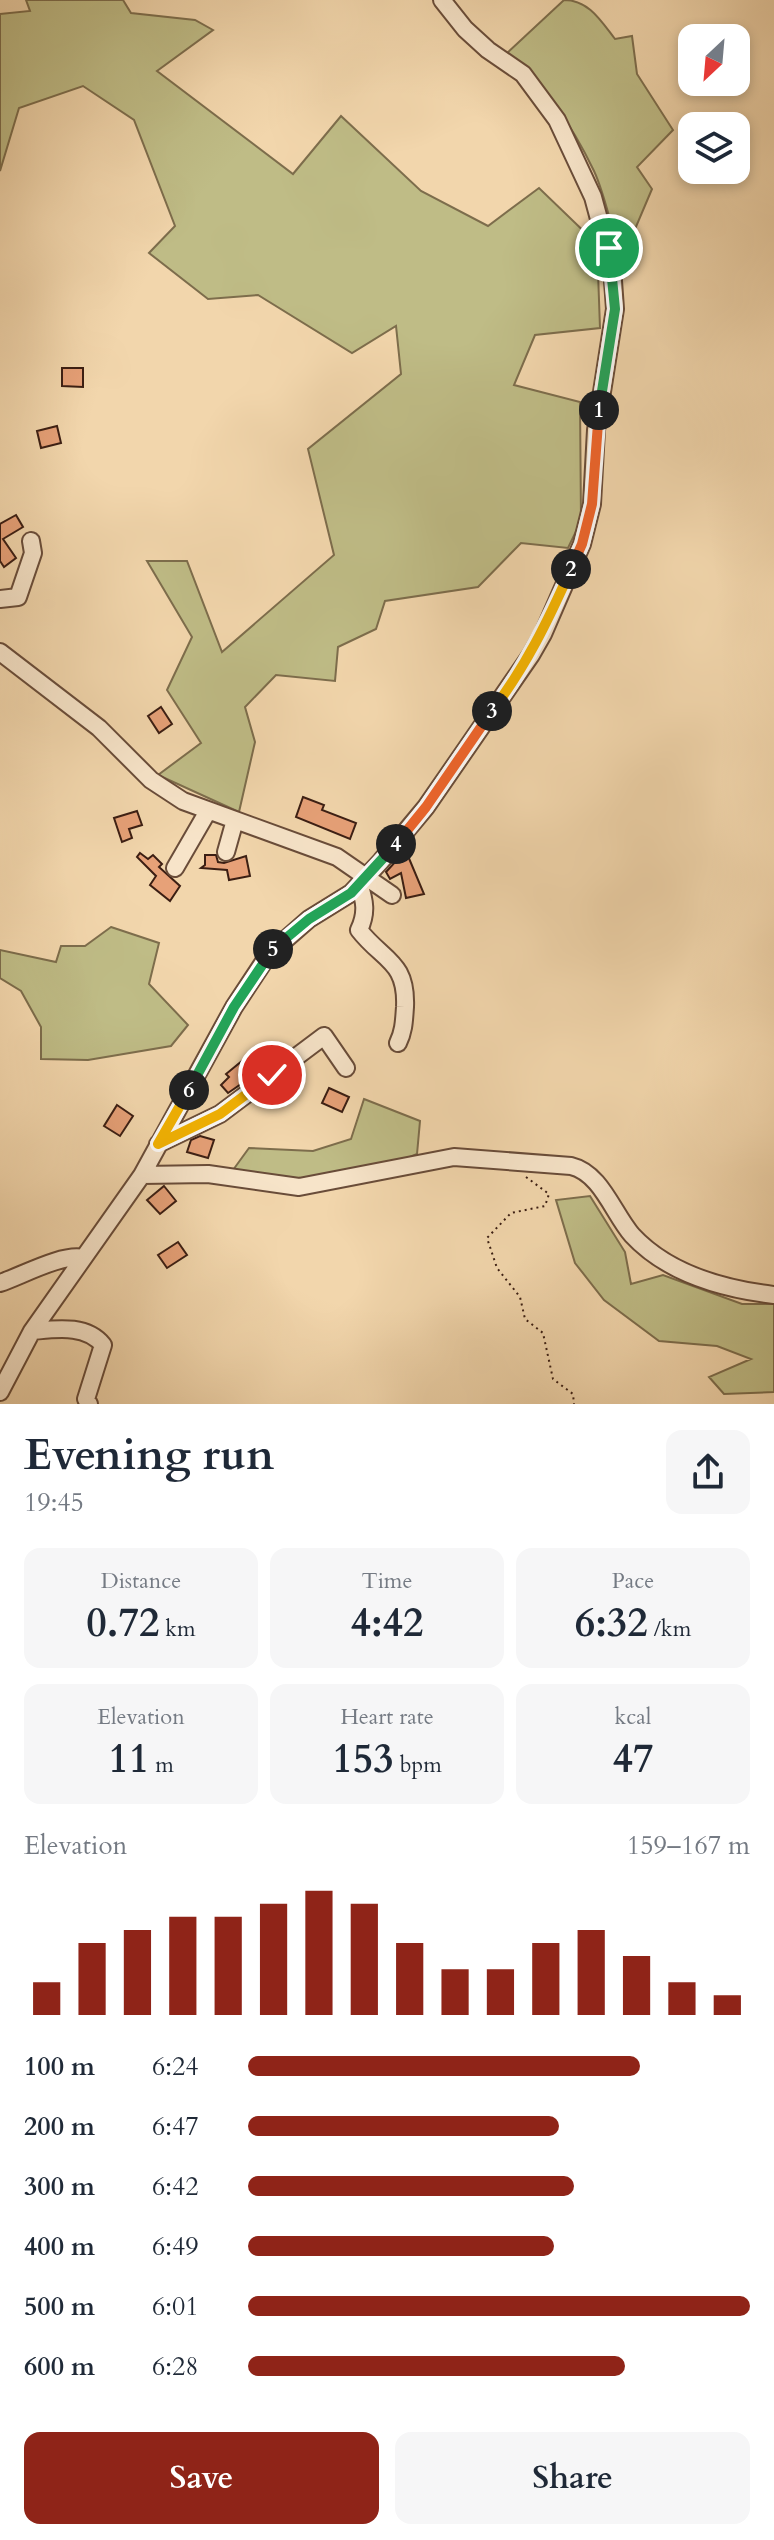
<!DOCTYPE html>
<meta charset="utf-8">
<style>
:root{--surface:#fff;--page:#f6f6f7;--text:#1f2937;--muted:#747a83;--accent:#8f2418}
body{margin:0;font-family:Cardo,serif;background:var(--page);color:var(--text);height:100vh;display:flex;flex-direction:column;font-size:30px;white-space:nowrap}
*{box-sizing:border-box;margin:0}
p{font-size:26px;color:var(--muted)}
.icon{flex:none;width:44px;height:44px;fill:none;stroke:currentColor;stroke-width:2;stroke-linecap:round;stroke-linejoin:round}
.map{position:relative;height:1404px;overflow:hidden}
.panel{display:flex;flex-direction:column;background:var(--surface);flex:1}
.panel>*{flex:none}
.needle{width:52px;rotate:206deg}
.tools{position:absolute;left:678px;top:24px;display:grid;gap:16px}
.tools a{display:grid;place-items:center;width:72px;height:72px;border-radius:16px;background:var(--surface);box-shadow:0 4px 12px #0003;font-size:40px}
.pin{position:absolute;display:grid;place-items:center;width:68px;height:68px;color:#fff;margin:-34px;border:4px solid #fff;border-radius:50%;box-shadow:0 2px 8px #0007}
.km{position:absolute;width:40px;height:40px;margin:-20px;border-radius:50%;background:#222;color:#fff;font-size:22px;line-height:40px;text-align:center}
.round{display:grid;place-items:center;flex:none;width:84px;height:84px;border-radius:16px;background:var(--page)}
.head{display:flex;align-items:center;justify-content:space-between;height:136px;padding:0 24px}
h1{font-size:44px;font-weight:800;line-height:60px}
.stats{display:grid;grid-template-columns:repeat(3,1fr);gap:12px;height:136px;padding:8px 24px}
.stats div{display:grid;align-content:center;border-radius:16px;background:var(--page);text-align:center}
.stats b{font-size:40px;font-weight:800}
.stats small{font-size:22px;font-weight:400}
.stats p{font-size:22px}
.chart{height:224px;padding:16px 24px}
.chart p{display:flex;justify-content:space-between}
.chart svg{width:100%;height:144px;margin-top:8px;stroke:var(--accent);stroke-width:6}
.primary-button{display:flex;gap:16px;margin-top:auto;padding:16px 24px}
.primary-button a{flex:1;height:92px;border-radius:16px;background:var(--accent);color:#fff;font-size:32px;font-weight:800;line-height:92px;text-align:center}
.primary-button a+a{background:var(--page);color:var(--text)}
ul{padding:0 24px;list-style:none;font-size:26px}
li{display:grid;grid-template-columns:128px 96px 1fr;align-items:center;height:60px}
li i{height:20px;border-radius:10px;background:var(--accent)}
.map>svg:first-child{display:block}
.green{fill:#bfbc86;stroke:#7d6d4c;stroke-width:2}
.building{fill:#e7a178;stroke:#3b1e13;stroke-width:2}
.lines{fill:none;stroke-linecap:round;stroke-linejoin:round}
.minor-casing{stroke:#694c39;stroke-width:20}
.path{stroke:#3b1e13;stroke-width:2;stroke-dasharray:2 4;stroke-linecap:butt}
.minor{stroke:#f7e4c9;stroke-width:16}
.split-1-casing{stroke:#fff;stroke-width:16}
.split-2-casing{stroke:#fff;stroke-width:16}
.split-3-casing{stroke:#fff;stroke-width:16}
.split-4-casing{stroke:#fff;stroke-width:16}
.split-5-casing{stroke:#fff;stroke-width:16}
.split-6-casing{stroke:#fff;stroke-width:16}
.split-7-casing{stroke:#fff;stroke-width:16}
.split-1{stroke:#22a559;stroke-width:10}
.split-2{stroke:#f0652b;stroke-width:10}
.split-3{stroke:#f5b400;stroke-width:10}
.split-4{stroke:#f0652b;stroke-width:10}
.split-5{stroke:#22a559;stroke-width:10}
.split-6{stroke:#22a559;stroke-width:10}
.split-7{stroke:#f5b400;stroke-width:10}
</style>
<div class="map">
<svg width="774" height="1404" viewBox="0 0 774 1404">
<rect width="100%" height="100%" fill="#f2d6ac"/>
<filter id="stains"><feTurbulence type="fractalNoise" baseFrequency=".0025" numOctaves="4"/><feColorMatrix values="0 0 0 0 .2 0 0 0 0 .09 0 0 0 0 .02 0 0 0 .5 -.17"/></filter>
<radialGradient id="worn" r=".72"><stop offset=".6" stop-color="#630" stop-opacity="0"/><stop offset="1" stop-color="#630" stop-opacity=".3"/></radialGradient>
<path class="green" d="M26,0h97l8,13 64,7 18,10 -56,41 136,103 48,-58 80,75 67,35 51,-38 58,56 3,84 -65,7 -21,50 66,17 1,119 -13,27 -47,-5 -43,44 -93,14 -9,28 -38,18 -3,34 -59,-6 -31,32 10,35 -16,70 -81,-37 43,-32 -34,-53 25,-53 -45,-76h40l35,91 112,-97 -26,-106 93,-75 -5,-48 -44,27 -94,-58 -50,4 -59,-46 26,-27 -41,-106 -51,-34 -64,22 -19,63v-157l30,-3z
M564,0c25,0 37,21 51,39l17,-3 5,38 36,56 -36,37 15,22 -25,59h-9c-8,-25 -13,-53 -24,-77 -21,-44 -49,-87 -89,-116z
M111,927l48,16 -10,41 39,41 -17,21 -83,14 -47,-1v-32l-20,-36 -21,-13v-28l56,12 5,-16h24z
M364,1099l56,22 -3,33 -33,14 -101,13 -50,-11 16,-22 64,3 38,-12z
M590,1196l35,56 6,32 32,-9 79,29h32v88l-50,2 -15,-17 42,-18 -34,-13 -58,-5 -55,-41 -29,-37 -19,-63z"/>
<path class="building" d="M62,368h21v19l-21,-1z
M57,426l4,17 -20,5 -4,-17z
M16,515l7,12 -20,12 13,19 -12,9 -4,-6v-37z
M161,707l11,17 -13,9 -11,-17z
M303,797l21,8 -2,5 34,13 -6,16 -54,-22z
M137,811l5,14 -13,4 3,9 -10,4 -8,-24z
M140,853l8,6 5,-4 9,9 -3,3 21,19 -10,15 -20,-16 6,-9 -19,-19z
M205,855h11l2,7 6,1 22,-7 4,20 -21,4 -2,-10 -26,-2 4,-3z
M408,856l16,38 -18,4 -5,-25 -11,6 -4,-7 10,-11z
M242,1061l12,14 -26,18 -7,-8 8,-8 -3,-3z
M329,1088l20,9 -7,15 -20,-9z
M117,1105l16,11 -13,20 -16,-10z
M200,1136l14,4 -6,18 -21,-6 4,-12z
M164,1186l12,15 -16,13 -13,-14z
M178,1242l9,13 -20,13 -9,-13z"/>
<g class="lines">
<defs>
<path id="minor" d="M0,599l18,-2 15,-44 -2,-12
M0,652l99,76 52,52 32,21 154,56 55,38
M226,852l9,-32
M175,868l33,-57
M359,884c6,17 8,29 0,46 24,31 48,31 46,77 -1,13 -1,24 -7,36
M158,1144l62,-30 104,-78 22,32
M142,1175l66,-1 91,13 155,-30 117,9c30,7 42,47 61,69 36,39 91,54 142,60
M0,1283c21,-7 63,-30 83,-25
M32,1331c24,-2 54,-7 71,14l-17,54 3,5
M0,1392l32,-61 110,-156 92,-168 35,-53 40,-35 42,-26 30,-32 45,-54 105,-152 12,-21 39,-90 10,-40 4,-74 19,-121 -3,-42 -19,-70 -36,-77 -34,-46 -35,-24 -23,-21 -23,-29"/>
</defs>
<use href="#minor" class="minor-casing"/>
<path class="path" d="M526,1177l23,17 -4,12 -34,7 -24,25 10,30 23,29 5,22 18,14 10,46 20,15 1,10"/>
<use href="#minor" class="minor"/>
</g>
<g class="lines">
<defs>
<path id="split-1" d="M599,410l16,-101 -6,-61"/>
<path id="split-2" d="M571,569l11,-25 10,-40 7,-94"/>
<path id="split-3" d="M492,711c34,-45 56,-90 79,-142"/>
<path id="split-4" d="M396,844l30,-37 66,-96"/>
<path id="split-5" d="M273,949l36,-30 42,-26 45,-49"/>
<path id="split-6" d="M189,1090l45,-83 39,-58"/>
<path id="split-7" d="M189,1090l-31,54 62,-30 52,-39"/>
</defs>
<use href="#split-1" class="split-1-casing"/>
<use href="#split-2" class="split-2-casing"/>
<use href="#split-3" class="split-3-casing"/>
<use href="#split-4" class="split-4-casing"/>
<use href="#split-5" class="split-5-casing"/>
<use href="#split-6" class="split-6-casing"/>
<use href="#split-7" class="split-7-casing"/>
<use href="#split-1" class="split-1"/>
<use href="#split-2" class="split-2"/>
<use href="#split-3" class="split-3"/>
<use href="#split-4" class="split-4"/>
<use href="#split-5" class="split-5"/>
<use href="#split-6" class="split-6"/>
<use href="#split-7" class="split-7"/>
</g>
<rect width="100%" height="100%" filter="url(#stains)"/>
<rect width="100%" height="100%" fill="url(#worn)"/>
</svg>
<div class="tools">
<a><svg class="needle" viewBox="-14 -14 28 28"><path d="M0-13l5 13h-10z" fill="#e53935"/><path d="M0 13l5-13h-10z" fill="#747a83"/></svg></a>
<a><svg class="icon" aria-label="layers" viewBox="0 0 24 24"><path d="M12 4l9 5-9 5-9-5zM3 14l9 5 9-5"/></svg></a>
</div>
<div class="pin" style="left:609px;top:248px;background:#1e9e55"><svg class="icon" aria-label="arrive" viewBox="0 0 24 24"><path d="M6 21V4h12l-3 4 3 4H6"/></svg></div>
<div class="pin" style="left:272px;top:1075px;background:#d93025"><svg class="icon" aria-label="check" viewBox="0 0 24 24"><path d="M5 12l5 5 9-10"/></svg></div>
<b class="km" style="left:599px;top:410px">1</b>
<b class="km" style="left:571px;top:569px">2</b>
<b class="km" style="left:492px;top:711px">3</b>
<b class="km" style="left:396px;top:844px">4</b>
<b class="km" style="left:273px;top:949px">5</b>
<b class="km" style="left:189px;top:1090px">6</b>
</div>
<section class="panel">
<div class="head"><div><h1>Evening run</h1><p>19:45</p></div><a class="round"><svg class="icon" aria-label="share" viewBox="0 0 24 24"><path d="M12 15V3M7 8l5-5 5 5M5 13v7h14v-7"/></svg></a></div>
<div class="stats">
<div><p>Distance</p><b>0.72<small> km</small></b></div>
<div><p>Time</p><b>4:42</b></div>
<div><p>Pace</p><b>6:32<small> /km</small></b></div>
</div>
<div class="stats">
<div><p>Elevation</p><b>11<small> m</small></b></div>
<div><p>Heart rate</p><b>153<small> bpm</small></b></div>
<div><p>kcal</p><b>47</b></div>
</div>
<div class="chart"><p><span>Elevation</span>159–167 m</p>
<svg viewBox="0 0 160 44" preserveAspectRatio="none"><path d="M5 44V34M15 44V22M25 44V18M35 44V14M45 44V14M55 44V10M65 44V6M75 44V10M85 44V22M95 44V30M105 44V30M115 44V22M125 44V18M135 44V26M145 44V34M155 44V38"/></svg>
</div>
<ul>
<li><b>100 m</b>6:24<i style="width:78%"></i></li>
<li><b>200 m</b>6:47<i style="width:62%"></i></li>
<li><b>300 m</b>6:42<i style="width:65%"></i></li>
<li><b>400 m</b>6:49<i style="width:61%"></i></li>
<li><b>500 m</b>6:01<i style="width:100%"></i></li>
<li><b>600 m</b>6:28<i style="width:75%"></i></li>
</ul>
<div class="primary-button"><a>Save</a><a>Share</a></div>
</section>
